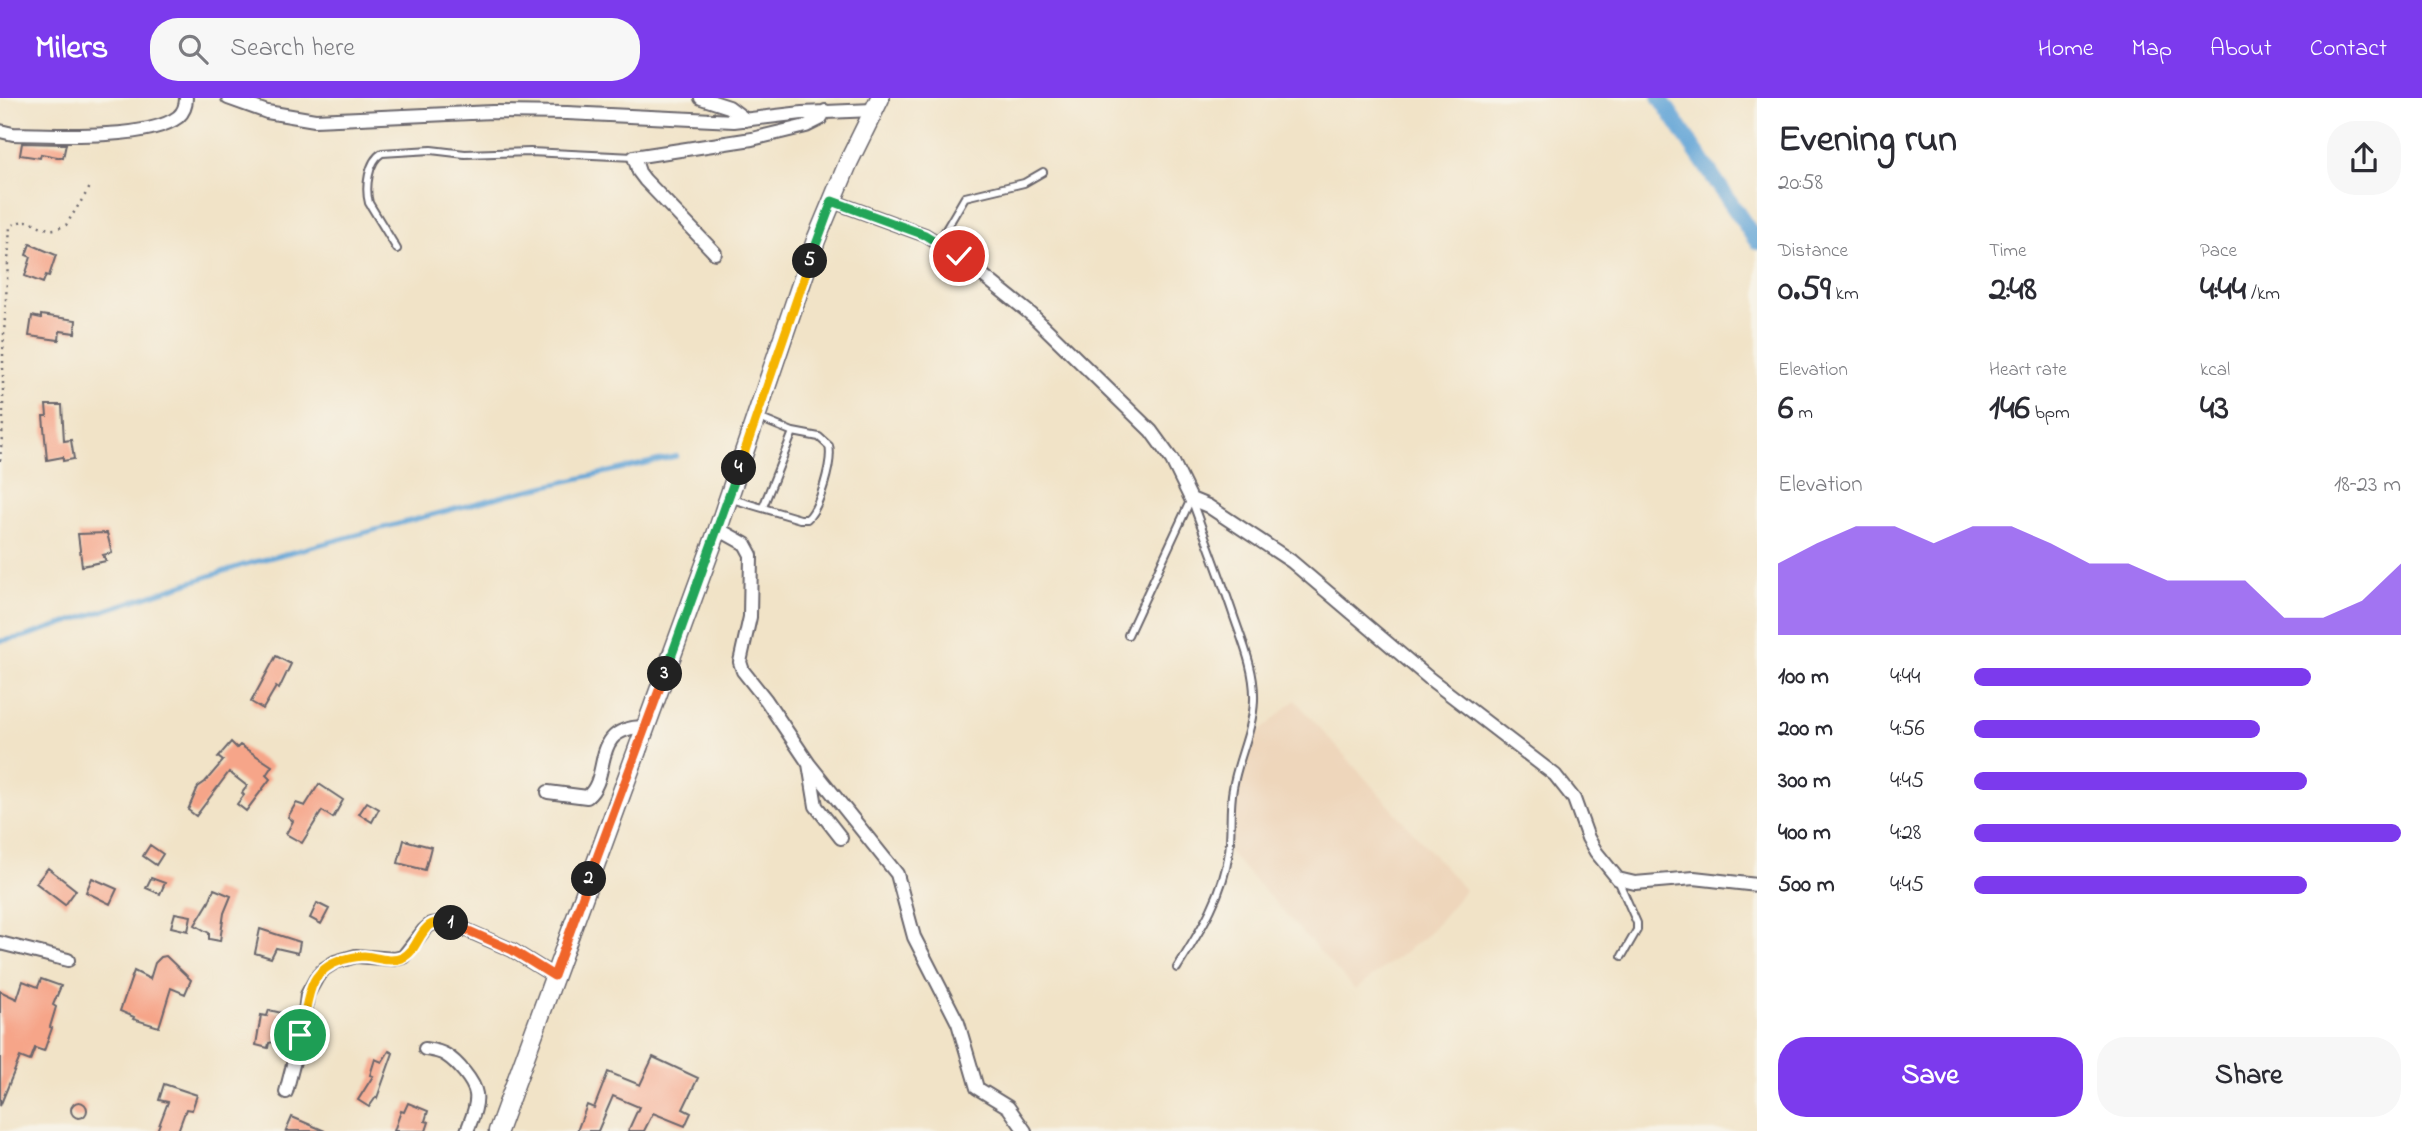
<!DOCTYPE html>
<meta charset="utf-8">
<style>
:root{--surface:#fff;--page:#f7f7f7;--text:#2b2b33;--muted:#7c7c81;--accent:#7c3aed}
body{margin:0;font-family:"Indie Flower",sans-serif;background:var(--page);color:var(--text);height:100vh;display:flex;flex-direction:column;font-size:26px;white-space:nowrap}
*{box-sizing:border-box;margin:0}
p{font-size:23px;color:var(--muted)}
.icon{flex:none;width:38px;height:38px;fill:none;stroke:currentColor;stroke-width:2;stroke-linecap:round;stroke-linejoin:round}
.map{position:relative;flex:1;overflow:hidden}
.side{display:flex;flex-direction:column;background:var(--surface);width:665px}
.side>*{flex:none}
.pin{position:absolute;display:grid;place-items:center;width:60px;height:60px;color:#fff;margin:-30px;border:4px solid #fff;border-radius:50%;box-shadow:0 2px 7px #0007}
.km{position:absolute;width:35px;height:35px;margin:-18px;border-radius:50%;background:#222;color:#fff;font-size:19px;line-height:35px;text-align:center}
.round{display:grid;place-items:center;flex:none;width:74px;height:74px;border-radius:28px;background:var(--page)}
.head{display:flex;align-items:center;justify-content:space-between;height:119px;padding:0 21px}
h1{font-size:38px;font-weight:700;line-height:52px}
.stats{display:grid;grid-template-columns:repeat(3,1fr);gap:10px;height:119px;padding:7px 21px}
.stats div{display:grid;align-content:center}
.stats b{font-size:35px;font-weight:700}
.stats small{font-size:19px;font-weight:400}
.stats p{font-size:19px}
.chart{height:196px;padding:14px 21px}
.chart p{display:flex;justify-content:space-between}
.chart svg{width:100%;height:126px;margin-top:7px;fill:var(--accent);opacity:.7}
.primary-button{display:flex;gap:14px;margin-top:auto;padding:14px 21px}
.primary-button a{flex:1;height:80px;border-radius:28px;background:var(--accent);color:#fff;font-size:28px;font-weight:700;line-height:80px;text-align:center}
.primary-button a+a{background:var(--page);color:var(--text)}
ul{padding:0 21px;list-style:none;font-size:23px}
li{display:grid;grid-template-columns:112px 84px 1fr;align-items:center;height:52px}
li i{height:18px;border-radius:9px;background:var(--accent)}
header{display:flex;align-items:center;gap:42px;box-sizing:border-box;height:98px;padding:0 35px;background:var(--accent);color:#fff}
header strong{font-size:33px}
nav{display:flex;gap:38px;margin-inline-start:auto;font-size:24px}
.search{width:490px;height:63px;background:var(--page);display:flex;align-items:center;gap:18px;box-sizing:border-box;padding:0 24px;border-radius:28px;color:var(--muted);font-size:26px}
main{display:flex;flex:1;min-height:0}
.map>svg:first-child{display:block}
.built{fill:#eed6bb}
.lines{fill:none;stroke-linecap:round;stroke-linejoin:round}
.stream{stroke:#63a5d7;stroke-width:4.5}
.canal{stroke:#63a5d7;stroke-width:16}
.building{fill:#f6a589}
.lane-casing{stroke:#6a666c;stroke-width:10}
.street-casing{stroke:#6a666c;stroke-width:16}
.secondary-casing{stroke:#6a666c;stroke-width:21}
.path{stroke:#6a666c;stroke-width:2.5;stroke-dasharray:2 5;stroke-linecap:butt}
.lane{stroke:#fff;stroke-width:6}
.street{stroke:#fff;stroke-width:12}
.secondary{stroke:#fff;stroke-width:18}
.split-1-casing{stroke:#fff;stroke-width:14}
.split-2-casing{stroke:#fff;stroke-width:14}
.split-3-casing{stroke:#fff;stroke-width:14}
.split-4-casing{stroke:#fff;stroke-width:14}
.split-5-casing{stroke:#fff;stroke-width:14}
.split-6-casing{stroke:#fff;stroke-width:14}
.split-1{stroke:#f5b400;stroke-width:9}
.split-2{stroke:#f0652b;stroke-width:9}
.split-3{stroke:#f0652b;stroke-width:9}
.split-4{stroke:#22a559;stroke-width:9}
.split-5{stroke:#f5b400;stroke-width:9}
.split-6{stroke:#22a559;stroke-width:9}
</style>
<header>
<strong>Milers</strong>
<div class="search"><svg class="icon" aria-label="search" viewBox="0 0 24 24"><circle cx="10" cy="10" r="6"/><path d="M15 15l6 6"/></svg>Search here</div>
<nav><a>Home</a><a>Map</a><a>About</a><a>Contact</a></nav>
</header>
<main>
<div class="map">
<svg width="1757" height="1033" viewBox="0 0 1757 1033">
<rect width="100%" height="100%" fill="#f7f3e8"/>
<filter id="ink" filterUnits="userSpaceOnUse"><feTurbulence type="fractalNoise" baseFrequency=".0143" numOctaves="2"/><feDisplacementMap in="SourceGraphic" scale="14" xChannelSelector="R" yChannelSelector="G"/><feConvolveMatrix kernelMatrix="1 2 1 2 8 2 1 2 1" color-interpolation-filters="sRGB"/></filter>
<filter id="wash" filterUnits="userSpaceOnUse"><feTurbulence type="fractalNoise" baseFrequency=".00686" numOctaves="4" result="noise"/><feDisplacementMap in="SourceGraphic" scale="28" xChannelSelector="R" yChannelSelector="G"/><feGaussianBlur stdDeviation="1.57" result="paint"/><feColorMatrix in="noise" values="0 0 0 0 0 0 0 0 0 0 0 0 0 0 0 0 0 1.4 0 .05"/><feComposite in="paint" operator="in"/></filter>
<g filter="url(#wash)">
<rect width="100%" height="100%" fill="#f1e3c7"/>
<path class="built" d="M1295,602l170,190 -37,44 -73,56 -130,-142 12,-52 19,-61z"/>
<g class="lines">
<path class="stream" d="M0,543l23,-4 220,-72 264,-70 170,-39"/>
<path class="canal" d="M1660,0l97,144"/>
</g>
<g id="blocks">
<path class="building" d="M22,45l41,1h3l-3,14 -22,-4 -1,4 -20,-3z
M30,146l26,11 -7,21 -3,-1 -3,8 -18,-7 6,-19 -5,-2z
M41,217l35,5 -1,13 -15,-2 -1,9 -30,-4 3,-20 9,2z
M46,307h16l2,36 7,-1 3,19 -11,2v-4l-16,3 -4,-44h4z
M107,435l5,20 -9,2 3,6 -24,5 -4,-32z
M276,558l15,8 -12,25 -3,-2 -13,22 -12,-7z
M231,644l6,6 3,-3 32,21 -6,9 4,4 -24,32 -9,-7 7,-9 -2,-2 5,-7 -18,-14 -33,44 -8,-6 10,-23 7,-5 18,-21 -5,-4z
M319,686l24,16 -10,18 -11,-7 -20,32 -16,-9 7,-13 -5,-4 8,-14 9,3z
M367,704l12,7 -7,13 -13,-8z
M404,742l27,7 -6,23 -27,-7z
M150,747l13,9 -7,11 -13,-9z
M48,770l28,22 -11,15 -29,-22z
M92,780l25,11 -7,15 -24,-12z
M151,780l14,5 -5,11 -14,-6z
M214,791l17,7 -7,17 -4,28 -11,-2v-6l-14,-8 14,-23z
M317,805l12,6 -8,15 -11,-6z
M175,815l16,3 -3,15 -17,-4z
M260,831l40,13 -2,11 -22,-5 -5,10 -16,-5z
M166,858l25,24 -6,14 -14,-6 -12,39 -26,-8 1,-2 -14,-6 14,-40 16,8 5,-16 6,-6z
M41,881l20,7 -8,19 3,2 -6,20 2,1 -8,23 -9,-3 -5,13 -10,-4 -20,49v-115l17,8 6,-18 15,6z
M269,912l21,5 -4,16 -5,9 -12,3 -1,5 -12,-3 5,-30 6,1z
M389,953l4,2 -16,45 -1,-1 -7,10 -11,-7 15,-24 -3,-1 5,-16 7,3z
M653,959l45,21 -15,31 8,4 -6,13 -32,-13 -9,18h-16l11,-24 -26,-11 -15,35h-21l10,-26 7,3 14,-36 32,13z
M164,986l33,11 -5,15 -6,-1 -8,22h-21l11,-29 -9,-2z
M71 1012a8 8 0 1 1 16 0a8 8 0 1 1-16 0Z
M408,1005l20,8 -3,10 4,1 -3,9h-32l7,-20 3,1z
M292,1019l33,14h-39z"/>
</g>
</g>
<g filter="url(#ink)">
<use href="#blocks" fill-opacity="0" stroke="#6a666c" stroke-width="2"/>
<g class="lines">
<defs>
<path id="lane" d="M938,145l27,-46 59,-14 19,-11
M397,151l-28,-46c-4,-15 -1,-42 13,-50l49,-3 34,4 65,-2 104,5
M732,401l68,20h7c12,-9 26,-58 22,-73l-10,-9 -26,-5 -34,-14
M763,409l30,-75
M1128,537l63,-136
M1618,782l19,43v7l-15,26
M1177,870c23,-37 46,-72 52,-116 3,-22 0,-43 4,-64 5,-30 20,-57 21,-88 1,-29 -11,-57 -20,-83 -13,-39 -28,-77 -42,-116"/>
<path id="street" d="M228,0l39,14 48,8 178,-8 74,1 167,8 68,-8 71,-3
M701,0l28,9 17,13
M0,33l13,3c39,1 135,6 165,-17 6,-5 8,-12 8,-19
M832,103l93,34 34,21 73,59 119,116 21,29 19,39 17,7 83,55 139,118 125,96 19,24 14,39 8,14 22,27 17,4 59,-5 63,7
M715,155l-70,-73 -6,-8 -5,-15 118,-18 54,-13 14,-7 5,-8
M718,431l27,15 6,11 -1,62 -10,45 3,9 23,29 43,64 7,42 25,32
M809,666l88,110 17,63 44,86 19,65 31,19 17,24
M548,694l39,5c26,-21 1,-70 58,-70
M0,845l68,17
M425,951c7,1 15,2 21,6 11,7 28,26 30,39 2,12 -5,26 -9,37
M286,994l18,-70 3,-27 10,-18 7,-8 11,-7 21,-6 38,3 9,-2 21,-27 7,-6 17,-2 64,28 42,26"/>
<path id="secondary" d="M498,1033l220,-602 98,-289 33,-79 31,-63"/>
</defs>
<use href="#lane" class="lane-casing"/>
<use href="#street" class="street-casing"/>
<use href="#secondary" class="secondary-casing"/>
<path class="path" d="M0,363l3,-38v-70l7,-127c22,-11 21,-1 39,3 6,1 12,-2 17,-4l26,-41"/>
<use href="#lane" class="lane"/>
<use href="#street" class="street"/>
<use href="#secondary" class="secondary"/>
</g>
</g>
<g class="lines" filter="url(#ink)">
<defs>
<path id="split-1" d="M300,937c10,-32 3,-62 42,-75 8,-2 14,-4 22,-4 11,1 26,7 38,2 21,-10 15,-42 49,-35"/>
<path id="split-2" d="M451,825l61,27 42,26 35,-97"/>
<path id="split-3" d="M589,781l76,-205"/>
<path id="split-4" d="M665,576l74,-206"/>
<path id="split-5" d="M739,370l71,-207"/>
<path id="split-6" d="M810,163l22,-60 93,34 34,21"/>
</defs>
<use href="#split-1" class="split-1-casing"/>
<use href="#split-2" class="split-2-casing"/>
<use href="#split-3" class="split-3-casing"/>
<use href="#split-4" class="split-4-casing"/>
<use href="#split-5" class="split-5-casing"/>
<use href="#split-6" class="split-6-casing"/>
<use href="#split-1" class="split-1"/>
<use href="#split-2" class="split-2"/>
<use href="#split-3" class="split-3"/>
<use href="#split-4" class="split-4"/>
<use href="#split-5" class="split-5"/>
<use href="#split-6" class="split-6"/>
</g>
</svg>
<div class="pin" style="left:300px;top:937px;background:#1e9e55"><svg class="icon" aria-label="arrive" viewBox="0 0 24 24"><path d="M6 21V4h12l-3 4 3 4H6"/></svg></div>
<div class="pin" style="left:959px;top:158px;background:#d93025"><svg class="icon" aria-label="check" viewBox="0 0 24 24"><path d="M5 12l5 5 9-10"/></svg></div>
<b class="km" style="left:451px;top:825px">1</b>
<b class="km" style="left:589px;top:781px">2</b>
<b class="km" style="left:665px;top:576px">3</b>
<b class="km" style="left:739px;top:370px">4</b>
<b class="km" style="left:810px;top:163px">5</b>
</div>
<section class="side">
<div class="head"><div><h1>Evening run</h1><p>20:58</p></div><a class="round"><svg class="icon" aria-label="share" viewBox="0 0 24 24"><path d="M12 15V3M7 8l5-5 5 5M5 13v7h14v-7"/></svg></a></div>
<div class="stats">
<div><p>Distance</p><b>0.59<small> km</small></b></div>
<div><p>Time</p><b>2:48</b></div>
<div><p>Pace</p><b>4:44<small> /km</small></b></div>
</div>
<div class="stats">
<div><p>Elevation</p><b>6<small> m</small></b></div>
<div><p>Heart rate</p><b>146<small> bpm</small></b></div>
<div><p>kcal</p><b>43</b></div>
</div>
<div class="chart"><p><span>Elevation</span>18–23 m</p>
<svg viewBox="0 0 160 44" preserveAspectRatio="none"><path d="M0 44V19L10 12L20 6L30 6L40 12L50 6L60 6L70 12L80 19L90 19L100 25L110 25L120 25L130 38L140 38L150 32L160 19V44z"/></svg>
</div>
<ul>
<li><b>100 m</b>4:44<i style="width:79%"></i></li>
<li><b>200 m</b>4:56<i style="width:67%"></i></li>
<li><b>300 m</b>4:45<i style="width:78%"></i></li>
<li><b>400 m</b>4:28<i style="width:100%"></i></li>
<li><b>500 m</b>4:45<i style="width:78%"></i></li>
</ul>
<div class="primary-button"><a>Save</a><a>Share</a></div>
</section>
</main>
